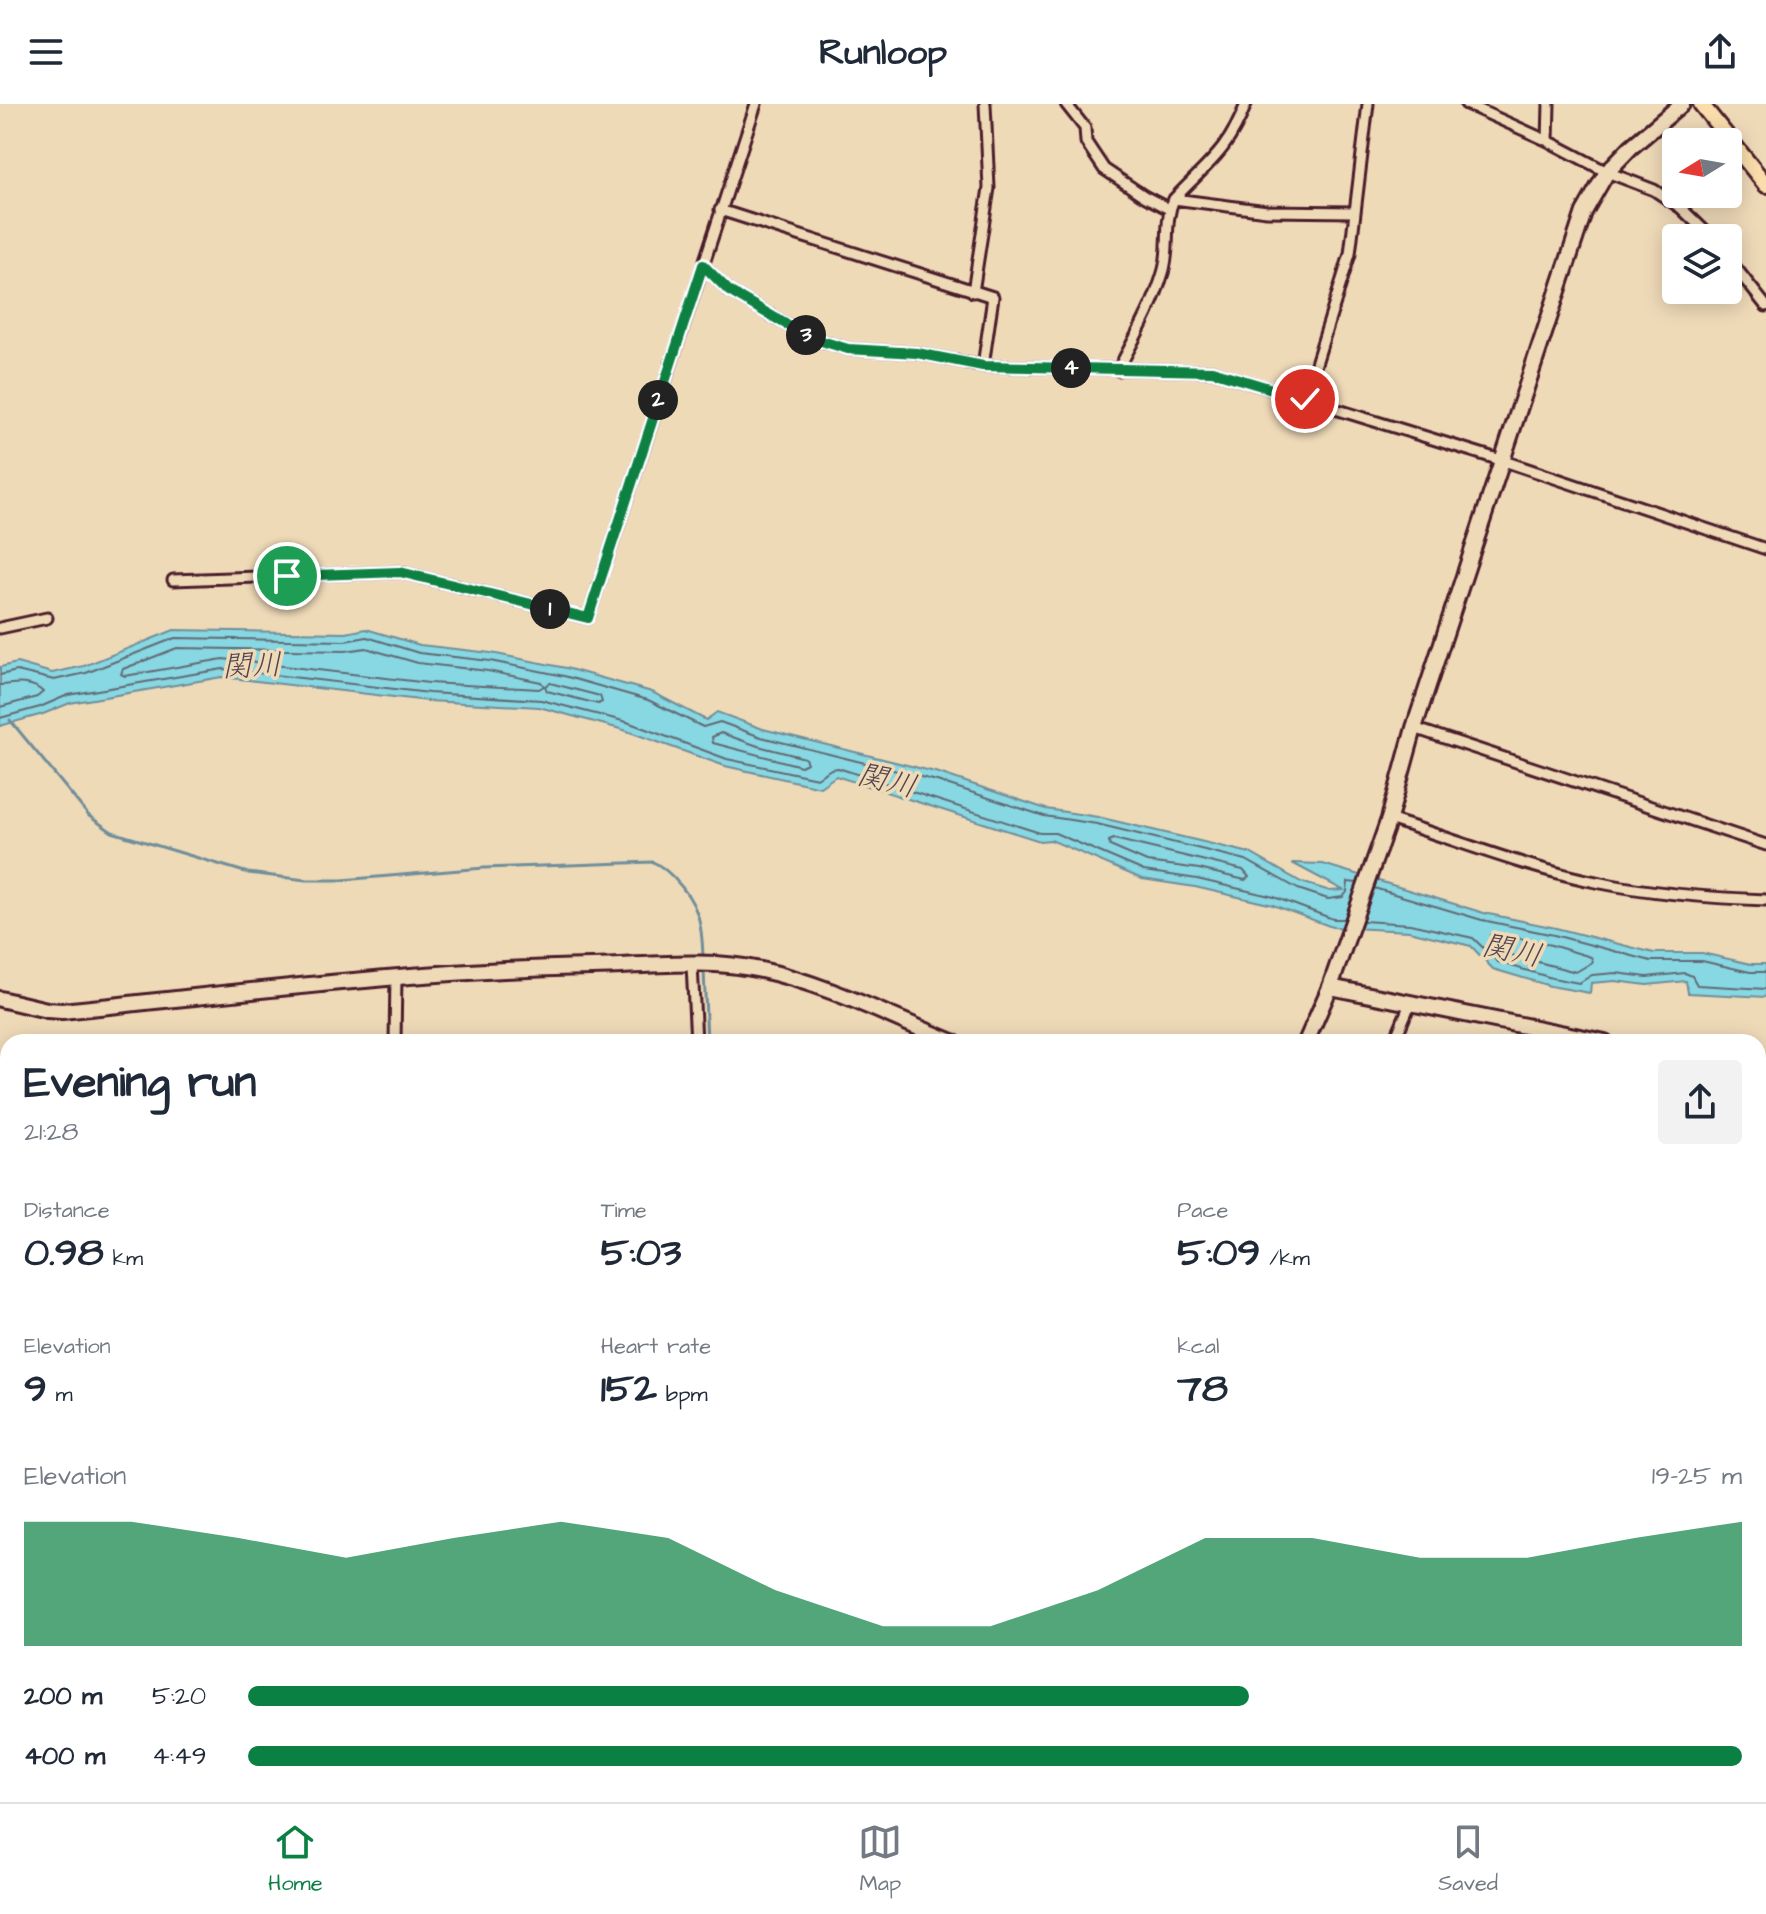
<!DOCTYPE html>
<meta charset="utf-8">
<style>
:root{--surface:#fff;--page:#f2f2f3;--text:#1f2937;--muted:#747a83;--line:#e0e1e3;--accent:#0b8043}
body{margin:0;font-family:"Architects Daughter","Klee One",sans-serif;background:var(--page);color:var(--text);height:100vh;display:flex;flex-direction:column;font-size:30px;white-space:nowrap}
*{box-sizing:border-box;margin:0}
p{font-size:26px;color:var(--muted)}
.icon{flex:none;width:44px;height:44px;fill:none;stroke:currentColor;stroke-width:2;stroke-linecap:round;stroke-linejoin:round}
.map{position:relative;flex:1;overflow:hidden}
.details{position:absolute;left:0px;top:930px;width:1766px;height:768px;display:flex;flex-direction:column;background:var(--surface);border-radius:24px 24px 0 0;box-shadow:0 4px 20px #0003}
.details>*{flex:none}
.needle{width:52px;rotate:259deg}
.fabs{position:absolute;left:1662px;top:24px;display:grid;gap:16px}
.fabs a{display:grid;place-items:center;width:80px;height:80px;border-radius:8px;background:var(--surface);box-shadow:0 4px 20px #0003;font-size:40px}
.pin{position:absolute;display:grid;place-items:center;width:68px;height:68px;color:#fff;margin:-34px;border:4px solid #fff;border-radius:50%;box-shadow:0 2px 8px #0007}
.km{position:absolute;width:40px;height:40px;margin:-20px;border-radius:50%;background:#222;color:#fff;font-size:22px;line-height:40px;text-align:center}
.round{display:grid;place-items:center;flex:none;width:84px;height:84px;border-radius:8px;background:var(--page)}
.overview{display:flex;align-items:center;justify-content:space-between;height:136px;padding:0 24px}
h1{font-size:44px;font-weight:800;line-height:60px}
.figures{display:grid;grid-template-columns:repeat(3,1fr);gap:12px;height:136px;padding:8px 24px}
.figures div{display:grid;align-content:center}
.figures b{font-size:40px;font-weight:800}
.figures small{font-size:22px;font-weight:400}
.figures p{font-size:22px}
.chart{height:224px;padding:16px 24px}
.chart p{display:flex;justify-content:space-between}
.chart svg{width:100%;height:144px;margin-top:8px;fill:var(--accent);opacity:.7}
ul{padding:0 24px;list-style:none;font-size:26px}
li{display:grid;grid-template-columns:128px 96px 1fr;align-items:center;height:60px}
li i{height:20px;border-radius:10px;background:var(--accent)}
header{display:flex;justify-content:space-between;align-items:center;height:104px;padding:0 24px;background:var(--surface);font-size:36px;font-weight:800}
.tab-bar{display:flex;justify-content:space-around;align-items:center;height:112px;border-top:2px solid var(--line);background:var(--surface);font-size:22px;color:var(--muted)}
.tab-bar a{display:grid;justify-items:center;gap:4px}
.tab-bar .current{color:var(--accent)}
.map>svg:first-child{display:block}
.water{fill:#87d8e2;stroke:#6f8e99;stroke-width:2}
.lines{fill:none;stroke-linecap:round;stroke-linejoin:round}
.shore{stroke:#626974;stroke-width:2}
.stream{stroke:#6f8e99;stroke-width:3}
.street-casing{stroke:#4a1f2b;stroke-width:15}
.secondary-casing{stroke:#4a1f2b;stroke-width:20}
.primary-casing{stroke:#4a1f2b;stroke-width:20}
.highway-casing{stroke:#4a1f2b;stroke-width:22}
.street{stroke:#efdab8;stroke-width:9}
.secondary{stroke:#efdab8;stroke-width:14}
.primary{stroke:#faddab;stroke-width:14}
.highway{stroke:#faddab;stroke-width:16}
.route-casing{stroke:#fff;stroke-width:16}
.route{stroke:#0b8043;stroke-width:10}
.labels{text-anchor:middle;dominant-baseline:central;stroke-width:7;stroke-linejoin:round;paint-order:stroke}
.water-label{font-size:30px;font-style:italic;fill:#564450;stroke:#efdab8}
</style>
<header><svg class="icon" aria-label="menu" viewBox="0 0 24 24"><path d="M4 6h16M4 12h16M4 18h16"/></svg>Runloop<svg class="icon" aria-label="share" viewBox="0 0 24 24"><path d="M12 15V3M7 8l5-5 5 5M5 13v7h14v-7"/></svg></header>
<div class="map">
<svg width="1766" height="1698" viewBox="0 0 1766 1698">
<rect width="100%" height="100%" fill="#efdab8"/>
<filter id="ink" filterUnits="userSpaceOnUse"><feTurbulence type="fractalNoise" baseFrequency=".0125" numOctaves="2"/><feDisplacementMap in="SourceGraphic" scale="16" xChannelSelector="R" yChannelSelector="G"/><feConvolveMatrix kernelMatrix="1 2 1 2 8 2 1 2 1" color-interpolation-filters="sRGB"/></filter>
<g filter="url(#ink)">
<path class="water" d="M366,525l54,16 71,8 75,15 86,24 54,28 11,-8 46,17 176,44 107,36 52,8 152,36 51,29 29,9 13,-1 -51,-27 31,1 161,49 72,15 98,25h48l49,11h15v33l-78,-4 -2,-12 -39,4 -32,-4 -24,2 -1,10 -40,-7 -57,-17 -22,-23 -62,-15 -77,-4 -59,-22 -78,-18 -53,-8 -91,-39 -11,1 -204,-65 -16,11 -95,-21 -101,-36 -85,-23 -111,-6 -206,-24 -152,26 -27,11 -43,12v-59l17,-4 35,10 32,-7 90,-36 172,3z
M0,1051l8,4v34l-8,-2z
M1242,1690l92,3 13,-3h53l-21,8h-123z"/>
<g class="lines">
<path class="shore" d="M177,544l168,3 21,-3 52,15 70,8 53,11 3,4 -5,3 -110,-6 -206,-24 -98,17 -4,-2 2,-5z
M0,571l17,-4 37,9 32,-7 89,-35 170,3 22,-4 52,16 71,8 74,15 84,24 55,27 17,-5 41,15 176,44 107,35 53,8 149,36 52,29 30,10 15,-2 4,-5 1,-10 9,1
M550,579l50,13 2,6 -4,2 -51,-13 -2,-5z
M0,581c15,-1 31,-5 43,7l-6,5 -37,10
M0,614l40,-11 28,-12 155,-26 206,24 112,7 86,22 100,37 90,19 14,-9 7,-1 202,65h15l89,38 53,8 77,18 59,22h11
M721,629l37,13 47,12 2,5 -6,3 -88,-23 -1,-6z
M1114,735l129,31 6,7 -4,3 -46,-11 -52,-7 -37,-16 -1,-5z
M1374,784l108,32 72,15 97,26h51l48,11h16
M1363,817l47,3 63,14 25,24 54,16 27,5 13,-8 24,-2 31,4 38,-4 7,3 5,9 69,4
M1494,829l57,12 40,12 2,5 -17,10 -72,-19 -14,-14v-4z"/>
<path class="stream" d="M10,616l79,96 23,16 136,41 58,7h36l142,-12 169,-6c9,4 14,9 20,15 26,27 29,45 30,81
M704,866l3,72
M0,1637h8
M473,1690l7,8
M1209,1690l10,8
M748,1698v-8
M1460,1698l14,-8"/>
<defs>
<path id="street" d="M1066,0l19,24 1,14 18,27 40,27 25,13
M1466,0l82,37 59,31 47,18 27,18 31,30
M1548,37l1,-37
M1174,95l93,12 88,1
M720,106l273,87 -10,69
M1728,154l38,48
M703,161l26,26 79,46 40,12 69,4 66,13 229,5 292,90 262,88
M973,188l16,-104 -4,-84
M1118,266c16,-31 35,-63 45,-97 8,-24 0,-50 11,-74 33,-35 54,-47 72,-95
M1305,295l45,-145 18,-150
M173,476l227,-8 188,46 168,-514
M0,524l47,-10
M1414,624l352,117
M1389,715c70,22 140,50 212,64 54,11 110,15 165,17
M692,861l4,77
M395,938l1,-65
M1394,938l16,-38
M1758,971h8
M1758,1055l8,-1
M1758,1223l8,-2
M1758,1395l8,2
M0,1409h8
M1758,1623l8,-1
M1385,1690l1,8"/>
<path id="secondary" d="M1330,883l275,55
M0,895l47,11 15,1c177,-18 353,-41 530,-44 55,-1 115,-9 169,3 63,13 132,48 192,72
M1306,938l24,-55 59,-168 25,-91 170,-516 23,-40 24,-25 51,-43
M1758,1146l8,-1
M0,1544l8,1
M570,1690l6,8
M1121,1690l3,8"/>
<path id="primary" d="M1701,0l65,81"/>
<path id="highway" d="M1758,1500l8,-1
M402,1698l35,-8"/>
</defs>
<use href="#street" class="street-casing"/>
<use href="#secondary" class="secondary-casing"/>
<use href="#primary" class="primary-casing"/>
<use href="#highway" class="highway-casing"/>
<use href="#street" class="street"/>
<use href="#secondary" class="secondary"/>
<use href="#primary" class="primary"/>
<use href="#highway" class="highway"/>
</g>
</g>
<g class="lines" filter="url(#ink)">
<defs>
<path id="route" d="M287,472l113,-4 188,46 115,-353 26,26 79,46 40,12 69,4 66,13 229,5 93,28"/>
</defs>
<use href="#route" class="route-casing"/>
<use href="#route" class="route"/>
</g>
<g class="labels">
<g class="water-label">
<text transform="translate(252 562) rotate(-2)">関川</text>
<text transform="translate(887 677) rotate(14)">関川</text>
<text transform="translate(1512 847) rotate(12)">関川</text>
</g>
</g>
</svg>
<div class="fabs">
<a><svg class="needle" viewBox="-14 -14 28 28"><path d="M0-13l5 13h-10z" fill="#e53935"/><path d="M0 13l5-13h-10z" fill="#747a83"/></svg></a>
<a><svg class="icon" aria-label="layers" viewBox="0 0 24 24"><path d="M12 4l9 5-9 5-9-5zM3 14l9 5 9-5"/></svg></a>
</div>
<div class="pin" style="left:287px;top:472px;background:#1e9e55"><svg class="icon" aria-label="arrive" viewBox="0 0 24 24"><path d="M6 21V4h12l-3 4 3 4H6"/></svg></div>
<div class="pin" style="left:1305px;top:295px;background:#d93025"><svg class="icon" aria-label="check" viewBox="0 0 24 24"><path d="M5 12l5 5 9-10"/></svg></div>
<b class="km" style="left:550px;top:505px">1</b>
<b class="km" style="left:658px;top:296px">2</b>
<b class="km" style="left:806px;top:231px">3</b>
<b class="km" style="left:1071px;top:264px">4</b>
<section class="details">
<div class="overview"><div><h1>Evening run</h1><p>21:28</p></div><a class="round"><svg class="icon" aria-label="share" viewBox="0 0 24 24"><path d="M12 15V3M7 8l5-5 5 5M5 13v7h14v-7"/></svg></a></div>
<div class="figures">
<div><p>Distance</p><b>0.98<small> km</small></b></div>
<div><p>Time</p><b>5:03</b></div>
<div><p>Pace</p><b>5:09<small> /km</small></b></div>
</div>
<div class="figures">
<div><p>Elevation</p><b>9<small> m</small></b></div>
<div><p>Heart rate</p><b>152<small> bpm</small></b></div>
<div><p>kcal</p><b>78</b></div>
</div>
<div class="chart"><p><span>Elevation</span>19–25 m</p>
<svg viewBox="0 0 160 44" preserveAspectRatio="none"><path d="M0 44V6L10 6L20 11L30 17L40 11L50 6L60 11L70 27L80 38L90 38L100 27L110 11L120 11L130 17L140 17L150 11L160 6V44z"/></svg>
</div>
<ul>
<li><b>200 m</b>5:20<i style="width:67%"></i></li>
<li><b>400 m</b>4:49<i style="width:100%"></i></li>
</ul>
</section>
</div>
<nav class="tab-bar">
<a class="current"><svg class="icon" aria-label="home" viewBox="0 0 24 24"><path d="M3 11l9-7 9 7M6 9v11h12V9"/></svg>Home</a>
<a><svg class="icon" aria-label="map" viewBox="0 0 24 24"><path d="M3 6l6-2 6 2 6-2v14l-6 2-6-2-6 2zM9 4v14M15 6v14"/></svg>Map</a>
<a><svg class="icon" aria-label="saved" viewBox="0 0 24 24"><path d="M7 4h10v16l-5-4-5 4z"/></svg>Saved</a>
</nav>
